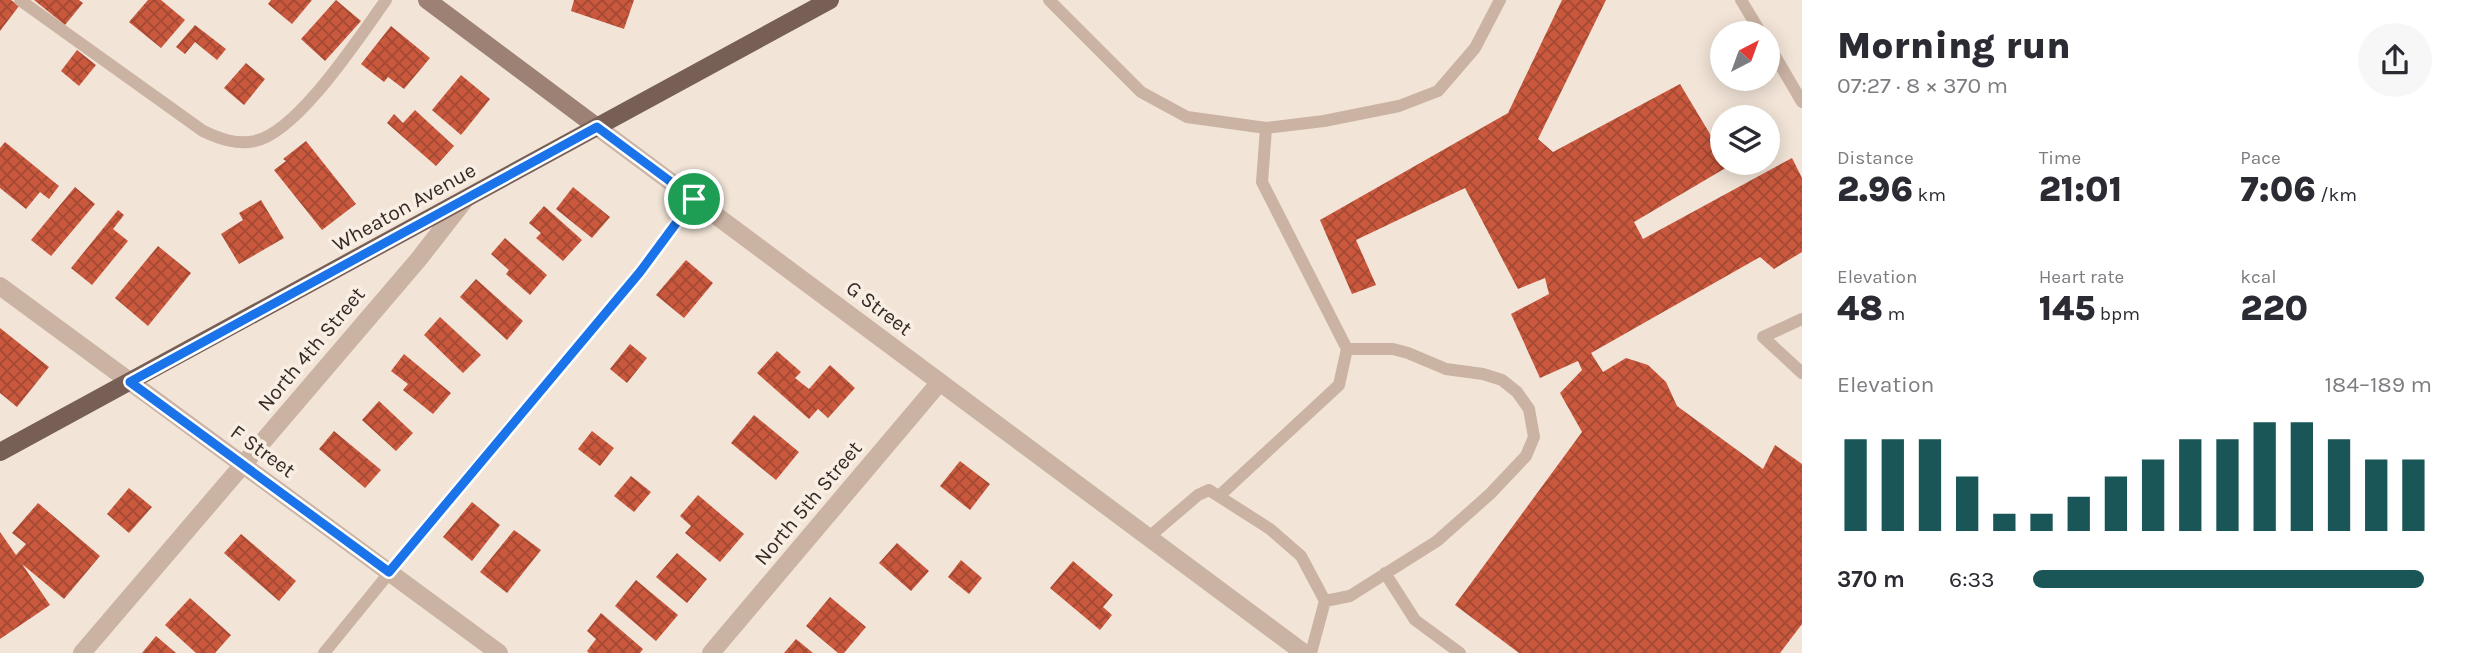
<!DOCTYPE html>
<meta charset="utf-8">
<style>
:root{--surface:#fff;--page:#f7f7f7;--text:#2b2b33;--muted:#7c7c81;--accent:#1a5657}
body{margin:0;font-family:Karla,sans-serif;background:var(--page);color:var(--text);height:100vh;display:flex;flex-direction:column;font-size:26px;white-space:nowrap}
*{box-sizing:border-box;margin:0}
p{font-size:23px;color:var(--muted)}
.icon{flex:none;width:38px;height:38px;fill:none;stroke:currentColor;stroke-width:2;stroke-linecap:round;stroke-linejoin:round}
.map{position:relative;flex:1;overflow:hidden}
.details{display:flex;flex-direction:column;background:var(--surface);width:665px}
.details>*{flex:none}
.needle{width:46px;rotate:41deg}
.fabs{position:absolute;left:1710px;top:21px;display:grid;gap:14px}
.fabs a{display:grid;place-items:center;width:70px;height:70px;border-radius:50%;background:var(--surface);box-shadow:0 4px 18px #0003;font-size:35px}
.pin{position:absolute;display:grid;place-items:center;width:60px;height:60px;color:#fff;margin:-30px;border:4px solid #fff;border-radius:50%;box-shadow:0 2px 7px #0007}
.round{display:grid;place-items:center;flex:none;width:74px;height:74px;border-radius:37px;background:var(--page)}
.headline{display:flex;align-items:center;justify-content:space-between;height:119px;padding:0 35px}
h1{font-size:38px;font-weight:800;line-height:52px}
.metrics{display:grid;grid-template-columns:repeat(3,1fr);gap:10px;height:119px;padding:7px 35px}
.metrics div{display:grid;align-content:center}
.metrics b{font-size:35px;font-weight:800}
.metrics small{font-size:19px;font-weight:400}
.metrics p{font-size:19px}
.chart{height:196px;padding:14px 35px}
.chart p{display:flex;justify-content:space-between}
.chart svg{width:100%;height:126px;margin-top:7px;stroke:var(--accent);stroke-width:6}
ul{padding:0 35px;list-style:none;font-size:23px}
li{display:grid;grid-template-columns:112px 84px 1fr;align-items:center;height:52px}
li i{height:18px;border-radius:9px;background:var(--accent)}
main{display:flex;flex:1;min-height:0}
.map>svg:first-child{display:block}
.building{fill:url(#building-cross-hatch)}
.lines{fill:none;stroke-linecap:round;stroke-linejoin:round}
.service{stroke:#cab3a3;stroke-width:12}
.minor{stroke:#cab3a3;stroke-width:18}
.secondary{stroke:#9d8175;stroke-width:18}
.primary{stroke:#775f56;stroke-width:18}
.route-casing{stroke:#fff;stroke-width:14}
.route{stroke:#1a73e8;stroke-width:9}
.labels{text-anchor:middle;dominant-baseline:central;stroke-width:7;stroke-linejoin:round;paint-order:stroke}
.street-label{font-size:21px;fill:#342925;stroke:#f9eee3}
</style>
<main>
<div class="map">
<svg width="1802" height="653" viewBox="0 0 1802 653">
<defs>
<pattern id="building-cross-hatch" width="8" height="8" patternUnits="userSpaceOnUse" patternTransform="scale(1.75)"><rect width="8" height="8" fill="#c9583d"/><path d="M0 0l8 8M0 8l8-8" fill="none" stroke="#a44933"/></pattern>
</defs>
<rect width="100%" height="100%" fill="#f2e4d7"/>
<path class="building" d="M0,0h11l8,6 -19,25z
M34,0h45l4,3 -18,22z
M148,0h13l24,20 -24,28 -32,-26z
M271,0h41l-20,24 -24,-20z
M336,0l25,21 -36,40 -24,-22z
M574,0h60l-10,29 -53,-18z
M1562,0h44l-68,139 15,13 127,-68 42,70v9h5l2,3 -95,56 9,17 149,-81 10,20v74l-28,17 -14,-12 -169,96 12,19 23,-14 22,7 18,17 11,24 86,63 12,-24 27,19v160l-22,29h-261l-64,-48 127,-173 -22,-39 22,-23 -4,-9 -38,17 -29,-64 38,-20 -4,-16 -27,11 -53,-101 -109,52 20,45 -24,9 -32,-74 188,-107z
M195,25l31,24 -9,11 -22,-18 -10,12 -9,-7z
M391,26l39,32 -26,31 -16,-12 -4,5 -23,-18z
M77,50l19,15 -17,21 -18,-15z
M246,63l19,16 -21,26 -20,-17z
M461,75l29,24 -29,36 -29,-25z
M415,110l39,36 -18,20 -49,-43 7,-9 9,9z
M306,141l50,63 -34,26 -48,-60 12,-9 -3,-2z
M5,142l54,44 -10,13 -9,-7 -14,17 -26,-21v-40z
M75,187l20,17 -44,52 -20,-16z
M573,187l37,30 -18,21 -36,-29z
M261,200l23,38 -45,26 -18,-30 22,-14 -4,-7z
M544,206l38,34 -19,21 -27,-23 5,-5 -12,-10z
M118,210l6,5 -11,14 15,12 -36,44 -21,-17z
M505,238l42,37 -17,20 -24,-21 3,-4 -18,-16z
M158,246l33,27 -43,53 -33,-28z
M686,260l27,23 -29,35 -28,-23z
M476,279l47,42 -16,19 -47,-43z
M440,317l41,38 -18,18 -39,-38z
M0,328l49,39 -32,40 -17,-14z
M630,344l17,14 -20,25 -17,-14z
M777,351l24,21 -6,6 14,11 21,-24 25,23 -27,30 -10,-9 -9,10 -52,-46z
M404,354l47,39 -18,21 -30,-24 5,-6 -17,-13z
M379,401l34,32 -17,18 -34,-31z
M754,415l45,37 -23,28 -45,-37z
M334,431l47,39 -16,18 -46,-39z
M592,431l22,17 -14,18 -22,-17z
M960,461l30,23 -20,26 -30,-24z
M631,476l20,16 -17,20 -20,-16z
M129,488l23,19 -23,26 -22,-19z
M698,495l46,39 -24,28 -35,-29 6,-7 -11,-10z
M472,502l28,23 -28,36 -29,-24z
M38,503l62,53 -36,43 -42,-35 28,41 -50,34v-107l16,23 10,-11 -14,-11z
M514,530l27,20 -34,43 -27,-21z
M241,534l55,47 -17,20 -55,-48z
M897,543l32,28 -18,20 -32,-28z
M677,553l30,26 -20,24 -31,-26z
M961,560l21,18 -13,16 -21,-17z
M1073,561l40,34 -10,12 9,8 -12,15 -50,-42z
M636,580l42,35 -22,26 -41,-35z
M830,597l36,30 -22,26h-6l-32,-27z
M190,598l41,37 -16,18h-19l-31,-28z
M601,613l42,36 -3,4h-51l-2,-2 9,-12 -9,-8z
M156,636l20,17h-34z
M796,639l17,14h-29z"/>
<g class="lines">
<path class="service" d="M20,0l183,131c17,8 34,14 52,10 43,-9 105,-105 131,-141
M1049,0l92,92 46,25 79,11 58,-7 75,-15 39,-15 37,-43 25,-48
M1741,0l20,33
M1768,44l34,58
M1802,319l-39,18 39,36
M1219,496l120,-111 8,-36 -85,-167 4,-54
M1149,537l49,-42 11,-5 61,39 31,27 24,45 -14,52
M1385,573l30,47 45,33
M1325,601l25,-5 87,-55 53,-47 36,-38 8,-19 -5,-28 -12,-17 -15,-12 -19,-6 -37,-5 -38,-16 -15,-4h-46
M324,653l149,-183 167,-198 54,-73"/>
<path class="minor" d="M597,127l707,526
M0,286l499,367
M82,653l336,-393 46,-59
M711,653l229,-271"/>
<path class="secondary" d="M427,0l170,127"/>
<path class="primary" d="M0,452l830,-452"/>
</g>
<g class="lines">
<defs>
<path id="route" d="M597,127l97,72 -54,73 -251,300 -259,-190z"/>
</defs>
<use href="#route" class="route-casing"/>
<use href="#route" class="route"/>
</g>
<g class="labels">
<g class="street-label">
<text transform="translate(404 207) rotate(-29)">Wheaton Avenue</text>
<text transform="translate(879 308) rotate(37)">G Street</text>
<text transform="translate(311 349) rotate(-50)">North 4th Street</text>
<text transform="translate(263 451) rotate(36)">F Street</text>
<text transform="translate(808 503) rotate(-50)">North 5th Street</text>
</g>
</g>
</svg>
<div class="fabs">
<a><svg class="needle" viewBox="-14 -14 28 28"><path d="M0-13l5 13h-10z" fill="#e53935"/><path d="M0 13l5-13h-10z" fill="#7c7c81"/></svg></a>
<a><svg class="icon" aria-label="layers" viewBox="0 0 24 24"><path d="M12 4l9 5-9 5-9-5zM3 14l9 5 9-5"/></svg></a>
</div>
<div class="pin" style="left:694px;top:199px;background:#1e9e55"><svg class="icon" aria-label="arrive" viewBox="0 0 24 24"><path d="M6 21V4h12l-3 4 3 4H6"/></svg></div>
</div>
<section class="details">
<div class="headline"><div><h1>Morning run</h1><p>07:27 · 8 × 370 m</p></div><a class="round"><svg class="icon" aria-label="share" viewBox="0 0 24 24"><path d="M12 15V3M7 8l5-5 5 5M5 13v7h14v-7"/></svg></a></div>
<div class="metrics">
<div><p>Distance</p><b>2.96<small> km</small></b></div>
<div><p>Time</p><b>21:01</b></div>
<div><p>Pace</p><b>7:06<small> /km</small></b></div>
</div>
<div class="metrics">
<div><p>Elevation</p><b>48<small> m</small></b></div>
<div><p>Heart rate</p><b>145<small> bpm</small></b></div>
<div><p>kcal</p><b>220</b></div>
</div>
<div class="chart"><p><span>Elevation</span>184–189 m</p>
<svg viewBox="0 0 160 44" preserveAspectRatio="none"><path d="M5 44V12M15 44V12M25 44V12M35 44V25M45 44V38M55 44V38M65 44V32M75 44V25M85 44V19M95 44V12M105 44V12M115 44V6M125 44V6M135 44V12M145 44V19M155 44V19"/></svg>
</div>
<ul>
<li><b>370 m</b>6:33<i style="width:98%"></i></li>
</ul>
</section>
</main>
